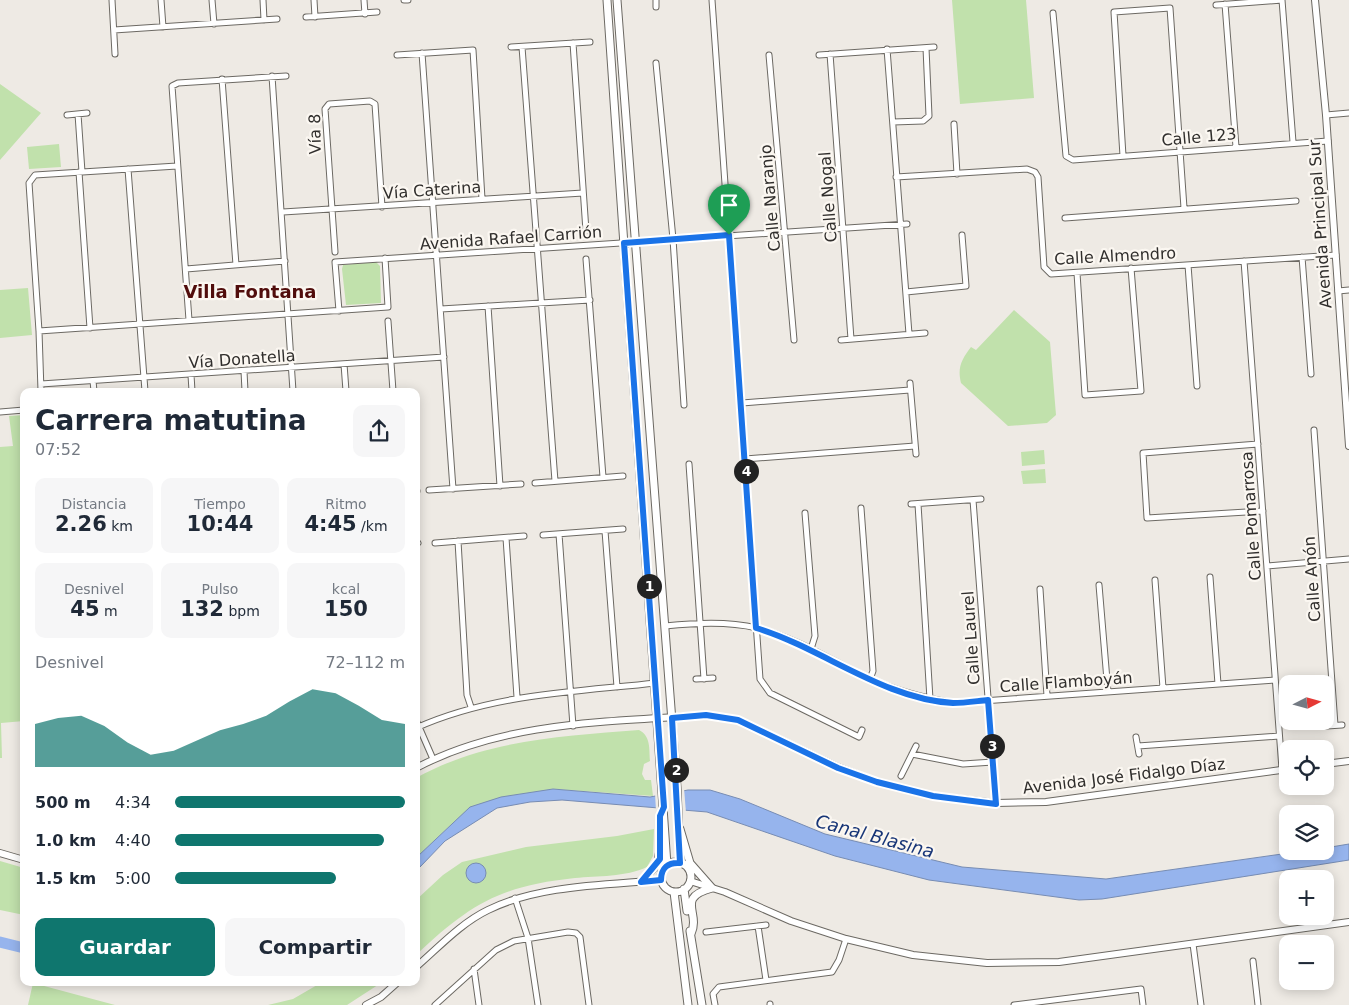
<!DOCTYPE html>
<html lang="es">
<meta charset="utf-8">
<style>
:root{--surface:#fff;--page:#f6f6f7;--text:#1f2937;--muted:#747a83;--accent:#0f766e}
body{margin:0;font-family:"DejaVu Sans",sans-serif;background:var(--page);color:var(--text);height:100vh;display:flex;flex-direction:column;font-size:19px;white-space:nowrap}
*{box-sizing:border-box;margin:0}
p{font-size:16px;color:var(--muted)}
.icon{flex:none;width:28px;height:28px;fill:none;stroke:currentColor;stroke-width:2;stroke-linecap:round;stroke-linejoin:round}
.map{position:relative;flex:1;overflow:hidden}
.panel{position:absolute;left:20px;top:388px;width:400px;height:598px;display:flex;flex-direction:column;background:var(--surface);border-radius:10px;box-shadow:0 2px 12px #0003}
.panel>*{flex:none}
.needle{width:32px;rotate:84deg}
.tools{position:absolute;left:1279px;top:675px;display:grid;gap:10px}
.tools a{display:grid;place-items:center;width:55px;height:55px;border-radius:10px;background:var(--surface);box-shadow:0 2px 12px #0003;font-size:25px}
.pin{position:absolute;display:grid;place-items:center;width:42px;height:42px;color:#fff;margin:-51px -21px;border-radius:50% 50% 50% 0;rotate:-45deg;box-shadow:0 0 5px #0007}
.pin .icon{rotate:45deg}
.km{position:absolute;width:25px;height:25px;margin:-12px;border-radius:50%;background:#222;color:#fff;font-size:14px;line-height:25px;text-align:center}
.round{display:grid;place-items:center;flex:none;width:52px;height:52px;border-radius:10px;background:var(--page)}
.head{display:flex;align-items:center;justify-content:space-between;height:85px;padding:0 15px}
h1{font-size:28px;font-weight:600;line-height:38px}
.metrics{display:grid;grid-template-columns:repeat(3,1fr);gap:8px;height:85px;padding:5px 15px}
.metrics div{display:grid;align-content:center;border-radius:10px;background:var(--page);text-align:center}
.metrics b{font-size:21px;font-weight:600}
.metrics small{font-size:14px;font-weight:400}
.metrics p{font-size:14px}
.chart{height:140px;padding:10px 15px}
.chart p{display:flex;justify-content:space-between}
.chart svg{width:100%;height:90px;margin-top:5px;fill:var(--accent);opacity:.7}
.cta{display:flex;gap:10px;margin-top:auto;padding:10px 15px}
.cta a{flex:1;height:58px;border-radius:10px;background:var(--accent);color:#fff;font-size:20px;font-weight:600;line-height:58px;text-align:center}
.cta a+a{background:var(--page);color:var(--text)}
ul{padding:0 15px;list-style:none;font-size:16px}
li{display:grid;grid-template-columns:80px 60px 1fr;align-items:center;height:38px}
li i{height:12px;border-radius:6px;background:var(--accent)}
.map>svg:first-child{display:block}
.green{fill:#c1e1ac}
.water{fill:#96b4ed;stroke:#778cb3}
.pier{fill:#eeeae4}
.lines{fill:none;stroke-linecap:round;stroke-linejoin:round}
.river{stroke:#96b4ed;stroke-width:11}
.minor-casing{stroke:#6c6963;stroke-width:7}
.tertiary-casing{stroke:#6c6963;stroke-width:8}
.secondary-casing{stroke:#6c6963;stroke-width:9}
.minor{stroke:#fff;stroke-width:5}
.tertiary{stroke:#fff;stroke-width:6}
.secondary{stroke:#fff;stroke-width:7}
.route-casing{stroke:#fff;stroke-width:10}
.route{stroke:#1a73e8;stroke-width:6}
.labels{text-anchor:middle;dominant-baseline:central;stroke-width:4.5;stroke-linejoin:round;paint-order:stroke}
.street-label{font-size:16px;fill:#302e2c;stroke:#fbf7f1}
.neighbourhood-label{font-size:18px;font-weight:bold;fill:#510d0c;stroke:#fbf7f1}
.water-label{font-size:18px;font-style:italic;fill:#173577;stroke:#fbf7f1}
</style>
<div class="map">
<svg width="1349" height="1005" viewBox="0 0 1349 1005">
<rect width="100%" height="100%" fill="#eeeae4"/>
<path class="green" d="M952,0h74l8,98 -74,6z
M0,84l41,29 -41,47z
M59,144l2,23 -32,2 -2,-22z
M376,262l4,4 1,37 -35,2 -4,-36 1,-4z
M28,288l4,47 -32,3v-48z
M1014,310l36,32 6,73 -9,8 -39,3 -47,-43c-4,-16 1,-24 10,-36l5,3z
M24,415v38l-4,1 4,46v221l-23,2 1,35h-2v-311l13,-1 -4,-30z
M1044,450l1,14 -23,2 -1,-14z
M1045,469l1,14 -23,1 -2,-13z
M639,730c12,6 10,19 11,31l-6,3 -2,10 3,6h6l2,16 -100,-7 -97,31 -38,36 -2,-78c68,-38 147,-42 223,-48z
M654,829l-1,27 -6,11c-21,10 -50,9 -72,11 -75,8 -105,26 -159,77v-55l27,-25 19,-13 64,-15 91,-11z
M0,861l24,7v47l-24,-5z
M324,981h60l-37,24h-79l25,-6z
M33,983l82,22h-87z"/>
<path class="water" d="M553,789l97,8 38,-7h22l30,9 85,35 137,33 144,12 197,-28h22v-3l24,-4v16l-247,39 -23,1 -150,-20 -94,-24 -128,-44 -145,-12 -32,2 -33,6 -52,33 -25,26 -2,-11 52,-49 31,-10z
M466 873a10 10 0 1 1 20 0a10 10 0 1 1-20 0Z"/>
<path class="pier" d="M684,788l2,25 -30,-2 -1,-18z"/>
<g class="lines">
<path class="river" d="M0,942l24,6"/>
<defs>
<path id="minor" d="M112,0l3,54
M161,0l2,27
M212,0l2,24
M263,0l1,20
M314,0l1,17
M364,0l1,14
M404,0h4
M656,0v7
M712,0l48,679 10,14 89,44 3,-7
M1282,0l11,142
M1225,4l11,143
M1216,5l66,-5
M1053,13l13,143 7,4 255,-19
M306,17l71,-5
M114,30l163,-11
M573,43l13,188
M511,47l79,-5
M522,47l33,434
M887,49l22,285
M422,53l31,436
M830,54l21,285
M397,55l76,-5 9,149
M769,55l25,285
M819,55l115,-8
M656,63l17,176 11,166
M272,76l21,315
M222,79l14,186
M78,114l4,58
M67,115l20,-2
M1326,115l23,-2
M893,122l30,-1 6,-5 -3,-68
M954,124l3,50
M1123,156l-9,-144 56,-4 14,200
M128,169l17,222
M79,172l11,156
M896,177l131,-8 8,3 3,5 6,90 7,7 285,-19
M283,212l300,-19
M1065,218l231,-17
M335,252l-10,-143 4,-5 41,-3 5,3 7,103
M1302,257l9,117
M586,259l17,218
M1244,261l38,508
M1188,265l9,121
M186,269l99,-8
M1077,273l8,122 56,-4 -10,-123
M1338,291l11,-1
M906,292l60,-6 -4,-51
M488,306l12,180
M441,309l149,-9
M339,311l-4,-49 572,-38
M189,320l-17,-234 6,-3 108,-7
M388,321l5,70
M39,331l349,-24 -3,-49
M841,340l84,-7
M344,364l2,27
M244,371l1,20
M191,375l1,16
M93,381l1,10
M910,383l6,71
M41,384l403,-27
M41,391l-2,-60 -10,-148 6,-8 142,-9
M742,403l168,-13
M0,412l24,-2
M1314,430l21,295
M1258,444l-115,9 4,65 116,-7
M745,459l170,-13
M689,464l15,215
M535,483l88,-7
M429,490l92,-6
M416,491h1
M973,500l23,303
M911,504l70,-5
M918,504l12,195
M861,508l12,163 -3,8
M805,513l10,123 -4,13
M605,531l12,156
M559,534l14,192
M543,535l80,-6
M506,538l11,159
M458,541l9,154 4,12
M435,543l89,-7
M416,544l2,-1
M1267,566l82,-7
M1210,577l8,107
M1155,580l8,108
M1099,585l9,107
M1040,589l7,107
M665,626c30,-3 62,-5 92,2 40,10 75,33 112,50 27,13 55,20 85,25l321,-23
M696,679l17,-1
M416,720l17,39
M1327,726l15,-1
M416,728c76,-34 158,-36 240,-45
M1136,737l3,17
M1138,746l141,-10
M912,754l51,10 30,-2
M901,776l15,-30
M515,898l13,40 10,67
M758,926l8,54
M706,932l60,-7
M1193,944l8,61
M1253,961l5,44
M474,969l5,36
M770,1004v1
M435,1005l61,-55 18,-9 54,-9 8,1 4,4 9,68
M715,1005l-2,-11 6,-7 113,-15 7,-12 7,-21
M1014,1005l127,-16 2,16"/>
<path id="tertiary" d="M1315,0l11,115 23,331
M1325,764l24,-3
M416,768c89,-47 192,-46 291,-53l31,5 100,47 39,15 56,14 63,7 50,-1 242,-33
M0,853l24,7
M690,881l35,11 66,29 55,18 67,16 74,8 72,-1 290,-40
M416,967c23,-20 45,-44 72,-57 50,-25 118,-25 173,-30
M366,1005l15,-8 18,-16"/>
<path id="secondary" d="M607,0l60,865
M617,0l60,787 3,76
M680,829l10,34 22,25c-37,10 -11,24 -21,46
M661 877a15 15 0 1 1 30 0a15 15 0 1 1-30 0Z
M641,882l17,-19 3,-21
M684,889l3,22
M674,892l14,113
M690,931l12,74"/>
</defs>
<use href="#minor" class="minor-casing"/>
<use href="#tertiary" class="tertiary-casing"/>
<use href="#secondary" class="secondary-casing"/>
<use href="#minor" class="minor"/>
<use href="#tertiary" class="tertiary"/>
<use href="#secondary" class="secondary"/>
</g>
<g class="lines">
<defs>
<path id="route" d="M729,235l27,393c66,20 127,71 197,75 12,0 24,-2 35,-3l8,104 -63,-8 -56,-14 -39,-14 -100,-48 -32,-5 -34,3 8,145c-12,-1 -19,5 -19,17l-20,2 19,-23v-43l4,-9 -40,-564z"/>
</defs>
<use href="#route" class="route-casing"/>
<use href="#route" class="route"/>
</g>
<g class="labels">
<g class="street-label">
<text transform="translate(315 134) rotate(-91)">Vía 8</text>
<text transform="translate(1199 137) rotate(-5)">Calle 123</text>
<text transform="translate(432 190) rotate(-4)">Vía Caterina</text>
<text transform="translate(828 197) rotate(-94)">Calle Nogal</text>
<text transform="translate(770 198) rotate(-95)">Calle Naranjo</text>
<text transform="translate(1320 224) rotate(-94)">Avenida Principal Sur</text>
<text transform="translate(511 238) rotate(-4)">Avenida Rafael Carrión</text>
<text transform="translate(1115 256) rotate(-3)">Calle Almendro</text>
<text transform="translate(242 359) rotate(-4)">Vía Donatella</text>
<text transform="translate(1251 516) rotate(-94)">Calle Pomarrosa</text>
<text transform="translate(1312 579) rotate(-94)">Calle Anón</text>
<text transform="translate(971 638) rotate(-94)">Calle Laurel</text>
<text transform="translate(1066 682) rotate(-4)">Calle Flamboyán</text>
<text transform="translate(1124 776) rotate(-7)">Avenida José Fidalgo Díaz</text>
</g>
<g class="neighbourhood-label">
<text x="250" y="291">Villa Fontana</text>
</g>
<g class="water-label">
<text transform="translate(875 836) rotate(15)">Canal Blasina</text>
</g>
</g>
</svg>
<div class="tools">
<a><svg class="needle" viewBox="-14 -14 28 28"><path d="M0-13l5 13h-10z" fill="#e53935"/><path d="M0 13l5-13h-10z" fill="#747a83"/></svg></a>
<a><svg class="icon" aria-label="locate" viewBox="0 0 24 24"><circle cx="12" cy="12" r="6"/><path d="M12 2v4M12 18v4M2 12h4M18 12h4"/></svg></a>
<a><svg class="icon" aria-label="layers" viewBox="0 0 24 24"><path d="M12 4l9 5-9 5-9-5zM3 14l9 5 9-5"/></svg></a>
<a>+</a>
<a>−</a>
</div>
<div class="pin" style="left:729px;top:235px;background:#1e9e55"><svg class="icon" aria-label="arrive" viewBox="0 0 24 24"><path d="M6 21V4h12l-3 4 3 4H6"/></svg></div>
<b class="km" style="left:649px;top:586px">1</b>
<b class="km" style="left:676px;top:770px">2</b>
<b class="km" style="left:992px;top:746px">3</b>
<b class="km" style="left:746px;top:471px">4</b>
<section class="panel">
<div class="head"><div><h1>Carrera matutina</h1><p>07:52</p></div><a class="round"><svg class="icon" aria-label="share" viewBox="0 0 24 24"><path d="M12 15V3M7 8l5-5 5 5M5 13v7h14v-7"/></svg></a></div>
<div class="metrics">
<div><p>Distancia</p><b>2.26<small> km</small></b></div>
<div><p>Tiempo</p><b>10:44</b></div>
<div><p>Ritmo</p><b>4:45<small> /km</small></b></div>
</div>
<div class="metrics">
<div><p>Desnivel</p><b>45<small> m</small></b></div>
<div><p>Pulso</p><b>132<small> bpm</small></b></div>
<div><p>kcal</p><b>150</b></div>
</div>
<div class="chart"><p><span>Desnivel</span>72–112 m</p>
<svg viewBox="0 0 160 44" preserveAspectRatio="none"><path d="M0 44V23L10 20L20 19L30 24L40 32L50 38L60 36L70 31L80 26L90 23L100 19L110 12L120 6L130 8L140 14L150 21L160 23V44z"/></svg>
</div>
<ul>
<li><b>500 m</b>4:34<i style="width:100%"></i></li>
<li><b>1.0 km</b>4:40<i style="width:91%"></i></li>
<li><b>1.5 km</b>5:00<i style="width:70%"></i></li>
</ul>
<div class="cta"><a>Guardar</a><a>Compartir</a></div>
</section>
</div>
